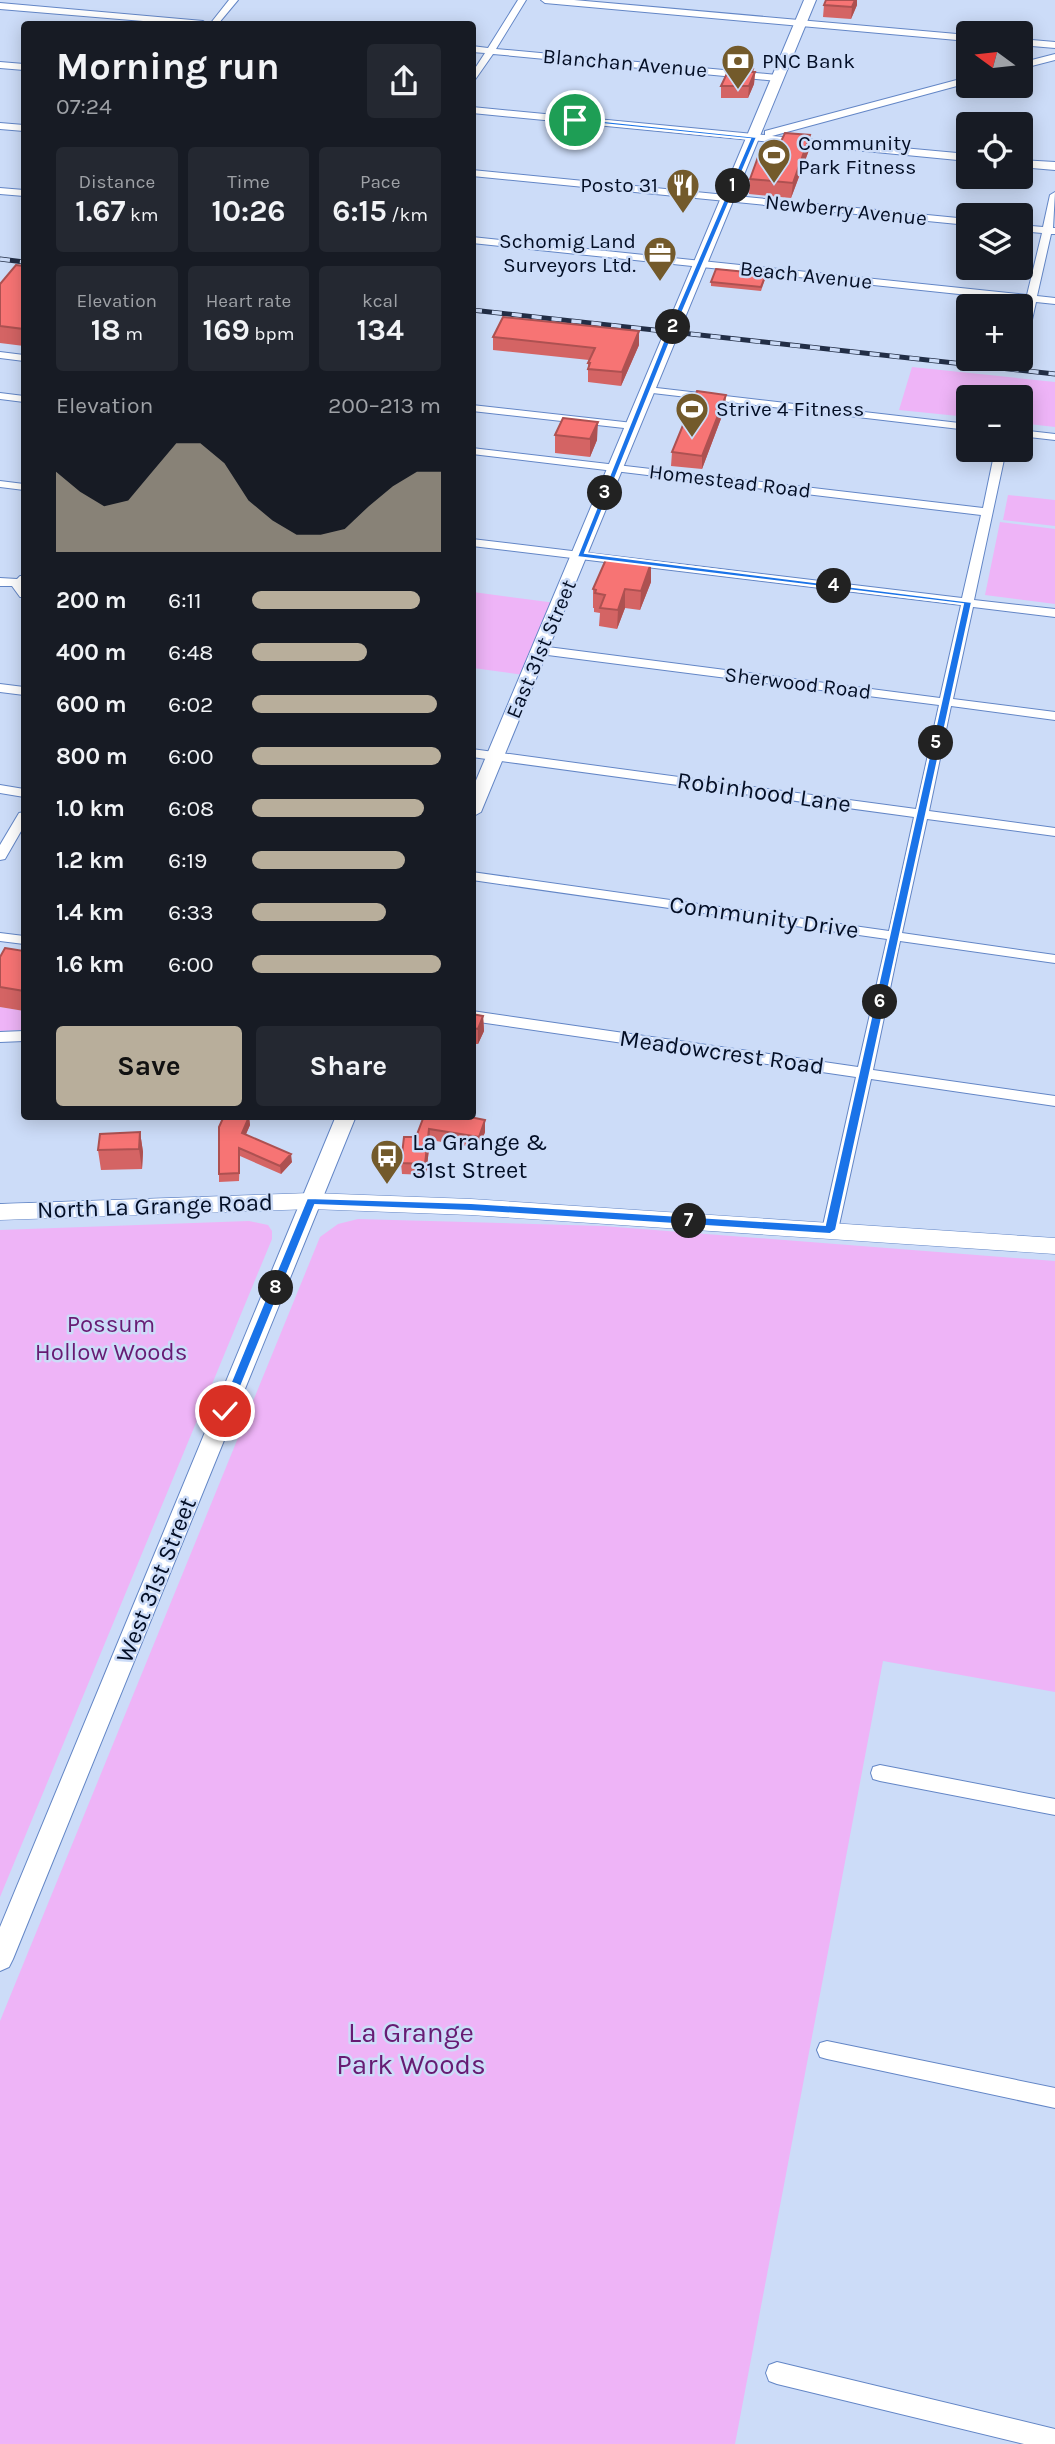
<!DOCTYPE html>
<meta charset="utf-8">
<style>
:root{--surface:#171b24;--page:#242831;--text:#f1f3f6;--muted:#9ea1a6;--accent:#b8ae9b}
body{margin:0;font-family:Karla,sans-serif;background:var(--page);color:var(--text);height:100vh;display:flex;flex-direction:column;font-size:26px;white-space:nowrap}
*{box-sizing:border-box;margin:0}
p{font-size:23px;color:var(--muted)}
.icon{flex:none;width:38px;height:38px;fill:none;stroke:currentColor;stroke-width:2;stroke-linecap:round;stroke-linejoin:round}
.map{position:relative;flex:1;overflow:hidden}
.side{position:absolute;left:21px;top:21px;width:455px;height:1099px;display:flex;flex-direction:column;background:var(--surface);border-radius:7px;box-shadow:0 4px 18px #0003}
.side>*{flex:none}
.needle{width:46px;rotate:285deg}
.tools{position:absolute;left:956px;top:21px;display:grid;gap:14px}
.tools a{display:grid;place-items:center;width:77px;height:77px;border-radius:7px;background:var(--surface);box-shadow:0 4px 18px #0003;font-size:35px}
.pin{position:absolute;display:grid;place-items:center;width:60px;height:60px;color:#fff;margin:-30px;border:4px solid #fff;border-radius:50%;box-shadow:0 2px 7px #0007}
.km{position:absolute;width:35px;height:35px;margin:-18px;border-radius:50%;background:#222;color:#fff;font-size:19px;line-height:35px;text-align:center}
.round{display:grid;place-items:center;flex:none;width:74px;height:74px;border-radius:7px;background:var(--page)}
.head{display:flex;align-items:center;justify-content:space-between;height:119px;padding:0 35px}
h1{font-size:38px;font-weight:700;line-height:52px}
.stats{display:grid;grid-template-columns:repeat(3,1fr);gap:10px;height:119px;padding:7px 35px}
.stats div{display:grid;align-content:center;border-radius:7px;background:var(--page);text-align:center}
.stats b{font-size:30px;font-weight:700}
.stats small{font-size:19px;font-weight:400}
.stats p{font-size:19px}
.chart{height:196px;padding:14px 35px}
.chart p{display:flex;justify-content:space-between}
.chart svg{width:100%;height:126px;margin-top:7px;fill:var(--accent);opacity:.7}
.button{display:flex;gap:14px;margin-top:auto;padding:14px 35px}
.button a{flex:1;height:80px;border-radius:7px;background:var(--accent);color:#111;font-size:28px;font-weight:700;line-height:80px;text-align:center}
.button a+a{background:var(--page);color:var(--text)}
ul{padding:0 35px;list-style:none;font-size:23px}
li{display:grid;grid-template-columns:112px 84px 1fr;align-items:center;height:52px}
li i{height:18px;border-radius:9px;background:var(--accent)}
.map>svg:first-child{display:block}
.green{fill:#eeb4f7}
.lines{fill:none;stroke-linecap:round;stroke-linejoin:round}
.minor-casing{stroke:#6386c6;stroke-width:2}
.tertiary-casing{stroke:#6386c6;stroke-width:2}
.secondary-casing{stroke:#6386c6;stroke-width:2}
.primary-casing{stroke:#6386c6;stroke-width:1}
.minor{fill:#fff;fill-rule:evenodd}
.tertiary{fill:#fff;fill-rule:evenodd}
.secondary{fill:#fff;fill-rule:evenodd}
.primary{fill:#fff;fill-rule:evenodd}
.rail-casing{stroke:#222e46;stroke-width:5}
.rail{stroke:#ccdcf8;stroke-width:3.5;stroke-dasharray:10;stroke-linecap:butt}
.wall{fill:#d46464}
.shaded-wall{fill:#ad5151}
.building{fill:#f77474;stroke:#ad5151;stroke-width:2}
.route{fill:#1a73e8;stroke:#fff;stroke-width:2}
.labels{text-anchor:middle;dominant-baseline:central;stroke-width:5;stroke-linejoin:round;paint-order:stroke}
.far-poi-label{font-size:21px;fill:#030e25;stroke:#ccdcf8;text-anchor:start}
.far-street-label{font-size:21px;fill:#030e25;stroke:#ccdcf8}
.street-label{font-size:24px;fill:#030e25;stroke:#ccdcf8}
.poi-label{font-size:24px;fill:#030e25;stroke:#ccdcf8;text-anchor:start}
.park-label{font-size:24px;fill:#671b73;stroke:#ccdcf8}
.near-park-label{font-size:28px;fill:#671b73;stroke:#ccdcf8}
</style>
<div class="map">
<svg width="1055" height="2444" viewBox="0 0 1055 2444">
<rect width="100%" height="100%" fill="#ccdcf8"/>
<path class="green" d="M912,367l143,15v45l-35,-4v-26h-52v20l-69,-7z
M1008,495l47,5v26l-52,-6z
M1000,522l55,7v75l-70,-9z
M473,592l83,11 -32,72 -51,-7z
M0,1007l24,4v19l-24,1z
M358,1219l245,7 452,35v431l-172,-31 -148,783h-735v-423l320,-784 18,-13z
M249,1221l19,4 4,6v8l-272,658v-667z"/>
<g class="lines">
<defs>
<path id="minor" d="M229,0h9l-20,24h-8z
M518,0h8l-30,49 281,26 5,3 -5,3 -284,-27 -21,30v-11l13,-20 -13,-1v-6l16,2z
M541,0h33l394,35v6l-423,-38z
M0,3l203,18 4,3h-28l-179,-15z
M1020,39l35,3v6l-35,-3z
M0,123l24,2v6l-24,-2z
M472,170l496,49v6l-496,-49z
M0,188l24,2v6l-24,-2z
M1055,192l-2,36h2v6h-4l-14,62 18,2v6l-19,-2 -11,49 -5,3v-28l6,-25 -554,-58v-6l555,58 15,-62 -22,-2v-6l23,2 7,-32z
M0,352l24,3v6l-24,-3z
M648,387l320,37v6l-324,-38v-4z
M0,393l24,3v6l-24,-3z
M472,405l161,18 6,3 -6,3 -161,-18z
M1020,430l35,4v6l-35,-4z
M472,448l511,60 12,-58h11l-32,150 81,9v8l-82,-10 -20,92 102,13v8l-104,-14 -22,105 126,17v8l-128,-17 -25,114 153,22v8l-155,-22 -27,129 182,26v10l-184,-27 -33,151 -8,6 -8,-6 34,-153 -384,-56v-10l386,56 29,-128 -415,-59v-8l417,59 25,-114 -442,-60v-8l444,60 23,-104 -399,-51 -6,-4 6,-4 400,52 21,-93 -489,-59v-7l490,59 19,-83 -509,-61z
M0,481l24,3v6l-24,-3z
M20,576h4v21h-4l-8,-11h-12v-8l17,1z
M0,684l24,3v8l-24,-3z
M0,785l24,4v8l-24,-4z
M24,812v14l-19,33 -5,1v-15l19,-32z
M0,933l24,3v8l-24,-3z
M24,1031v10l-24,1v-10z
M880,1765l175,34v16l-175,-34 -7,-2 -2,-6 2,-6z
M827,2041l228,47v20l-228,-49 -7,-2 -3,-7 3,-7z
M777,2362l278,67v15h-31l-247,-60 -8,-3 -3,-8 3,-8z"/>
<path id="tertiary" d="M1055,54v6l-35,9v-6z
M0,62l24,2v6l-24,-2z
M968,77v6l-196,53 196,18v7l-496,-48v-6l293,28v-4z
M1020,160l35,2v8l-35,-3z"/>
<path id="secondary" d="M804,0h12l-335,812 -9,5v-27z
M336,1116h20l-343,843 -4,8 -9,4v-44z"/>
<path id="primary" d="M311,1193l160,6 584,39v16l-584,-39 -160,-6 -311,11v-16z"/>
</defs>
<use href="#minor" class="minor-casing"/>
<use href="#tertiary" class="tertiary-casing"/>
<use href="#secondary" class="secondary-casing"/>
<use href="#primary" class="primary-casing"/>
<use href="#minor" class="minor"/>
<use href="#tertiary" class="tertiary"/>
<use href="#secondary" class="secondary"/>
<use href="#primary" class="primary"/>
<defs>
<path id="rail" d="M0,259l24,3
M472,310l583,64"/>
</defs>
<use href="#rail" class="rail-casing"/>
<use href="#rail" class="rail"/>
</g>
<path class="wall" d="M824,5h33l-6,14 -28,-2z
M753,72h2l-1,12 -6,14h-27v-12z
M809,150l-18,48 -42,-4 1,-15 23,-21z
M24,266v80l-24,-3v-59z
M766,274l-1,5 -4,12 -50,-5v-4z
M493,337l146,8 -18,41 -33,-4v-19l1,-3 -96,-10z
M725,408l-23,61 -31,-3 1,-14z
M555,435l42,5 -7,17 -35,-4z
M651,563v19l-11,28 -15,-2 -8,21 -18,-3 1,-13 -6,-1v-4h-1v-19z
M24,951v60l-24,-4v-50z
M472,1014l11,2 1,15 -6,13h-6z
M401,1116h64l20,4v12l-6,16 -49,-8 -4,35 -24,-1 -1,-11 15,-26 7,-17z
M249,1117l1,8 -4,9 46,28 -11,12 -41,-18 -1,25 -20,1v-8z
M140,1132l3,20 -1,17 -41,1 -3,-20z"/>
<path class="shaded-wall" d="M855,0h2v5l-6,14 1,-12z
M753,69l-1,9 3,-6 -1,12 -6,14 1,-12z
M810,135l-1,15 -18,48 2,-15z
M639,331v14l-18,41 1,-14z
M726,395l-1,13 -23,61v-13z
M598,422l-1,18 -7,17v-18z
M651,563v19l-11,28 1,-19z
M625,589v19l-8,21 1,-19z
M483,1016l1,15 -6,13v-15z
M249,1117l1,8 -7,16 -1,-8z
M485,1120v12l-6,16v-11z
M429,1129l1,11 -4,35 -1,-11z
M140,1132l3,20 -1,17 -3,-20z
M291,1154l1,8 -11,12 -1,-8z"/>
<path class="building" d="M826,0h29l-3,7 -28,-2z
M730,67l23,2 -1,3h3l-6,14h-28z
M785,133l25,2 -17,48 -43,-4 8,-22 15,1z
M16,265l8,1v63l-24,-3v-42z
M716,269l50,5 -5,13 -50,-5z
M503,317l136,14 -17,41 -34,-3 2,-6h-2l7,-15 -102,-11z
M697,391l29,4 -24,61 -30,-4z
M563,418l35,4 -8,17 -35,-4z
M607,557l44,6 -10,28 -16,-2 -7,21 -18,-2 5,-13 -10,-2 1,-3 -3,-1z
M5,948l19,3v40l-24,-4v-30z
M472,1014l11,2 -5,13 -6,-1z
M224,1116l25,1 -7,16 49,21 -11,12 -41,-18v25l-20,1v-47z
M424,1116h41l20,4 -6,17 -50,-8 -4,35 -24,-1 3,-26h12z
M140,1132l-1,17 -41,1 2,-16z"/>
<path class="route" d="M575,118l182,19 -83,195 -89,221 387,49 -136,628 -6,4 -359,-23 -156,-6 -84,206 -6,4 -6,-4 88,-213 164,5 354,22 138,-621 -386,-47 90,-225 83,-193 -177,-18z"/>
<defs>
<symbol id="bank-pin" viewBox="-11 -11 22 30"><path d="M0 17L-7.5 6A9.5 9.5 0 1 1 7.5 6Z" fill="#735a2b" stroke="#ccdcf8"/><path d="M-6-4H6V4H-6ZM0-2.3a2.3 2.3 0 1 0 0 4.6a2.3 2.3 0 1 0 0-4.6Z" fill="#fff"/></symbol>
<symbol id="stadium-pin" viewBox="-11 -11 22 30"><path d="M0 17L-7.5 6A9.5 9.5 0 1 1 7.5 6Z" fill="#735a2b" stroke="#ccdcf8"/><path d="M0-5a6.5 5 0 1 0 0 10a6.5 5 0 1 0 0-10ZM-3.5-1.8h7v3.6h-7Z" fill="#fff"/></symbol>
<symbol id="restaurant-pin" viewBox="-11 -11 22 30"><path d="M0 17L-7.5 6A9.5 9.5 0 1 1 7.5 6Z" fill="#735a2b" stroke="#ccdcf8"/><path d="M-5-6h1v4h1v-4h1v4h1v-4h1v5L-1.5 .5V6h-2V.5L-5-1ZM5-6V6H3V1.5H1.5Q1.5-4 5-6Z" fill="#fff"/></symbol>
<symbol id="office-pin" viewBox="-11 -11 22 30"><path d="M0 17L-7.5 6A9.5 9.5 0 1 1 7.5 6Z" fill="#735a2b" stroke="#ccdcf8"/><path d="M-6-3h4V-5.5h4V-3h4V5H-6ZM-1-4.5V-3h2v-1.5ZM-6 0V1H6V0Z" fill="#fff"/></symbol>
<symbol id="bus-pin" viewBox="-11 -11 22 30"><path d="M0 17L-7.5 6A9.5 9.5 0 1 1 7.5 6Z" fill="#735a2b" stroke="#ccdcf8"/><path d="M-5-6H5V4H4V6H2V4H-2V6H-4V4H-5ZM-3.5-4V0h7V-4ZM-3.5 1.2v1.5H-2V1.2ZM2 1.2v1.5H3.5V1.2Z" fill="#fff"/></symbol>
</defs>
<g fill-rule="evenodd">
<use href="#bank-pin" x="719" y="42" width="38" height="52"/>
<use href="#stadium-pin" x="755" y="136" width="38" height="52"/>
<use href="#restaurant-pin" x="664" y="166" width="38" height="52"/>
<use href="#office-pin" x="641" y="234" width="38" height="52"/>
<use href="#stadium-pin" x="673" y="390" width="38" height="52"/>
<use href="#bus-pin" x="368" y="1137" width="38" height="52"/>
</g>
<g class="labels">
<g class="far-poi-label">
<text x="762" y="61">PNC Bank</text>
<text x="798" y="143">Community<tspan x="798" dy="24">Park Fitness</tspan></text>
<text x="658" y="185" text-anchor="end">Posto 31</text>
<text x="636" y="241" text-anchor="end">Schomig Land<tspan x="636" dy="24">Surveyors Ltd.</tspan></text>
<text x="716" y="409">Strive 4 Fitness</text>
</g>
<g class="far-street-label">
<text transform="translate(625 63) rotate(5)">Blanchan Avenue</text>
<text transform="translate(846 210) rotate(6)">Newberry Avenue</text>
<text transform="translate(806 275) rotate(6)">Beach Avenue</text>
<text transform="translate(730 481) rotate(7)">Homestead Road</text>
<text transform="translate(541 649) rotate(-67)">East 31st Street</text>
<text transform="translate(798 683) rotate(7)">Sherwood Road</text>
</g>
<g class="street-label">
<text transform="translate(764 792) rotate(8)">Robinhood Lane</text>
<text transform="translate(764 917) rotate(8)">Community Drive</text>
<text transform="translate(722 1052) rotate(8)">Meadowcrest Road</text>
<text transform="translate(155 1206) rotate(-2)">North La Grange Road</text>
<text transform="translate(156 1580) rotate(-68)">West 31st Street</text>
</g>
<g class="poi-label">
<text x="412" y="1142">La Grange &amp;<tspan x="412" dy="28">31st Street</tspan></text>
</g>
<g class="park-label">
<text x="111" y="1324">Possum<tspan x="111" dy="28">Hollow Woods</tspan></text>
</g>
<g class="near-park-label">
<text x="411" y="2032">La Grange<tspan x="411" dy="32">Park Woods</tspan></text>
</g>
</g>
</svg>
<div class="tools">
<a><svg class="needle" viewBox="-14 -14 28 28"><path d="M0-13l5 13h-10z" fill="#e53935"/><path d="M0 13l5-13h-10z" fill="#9ea1a6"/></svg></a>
<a><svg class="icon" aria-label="locate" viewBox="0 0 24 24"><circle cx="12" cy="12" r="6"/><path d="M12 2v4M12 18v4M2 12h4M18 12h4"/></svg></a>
<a><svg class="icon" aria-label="layers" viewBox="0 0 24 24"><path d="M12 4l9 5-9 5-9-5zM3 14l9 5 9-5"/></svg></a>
<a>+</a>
<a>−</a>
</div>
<div class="pin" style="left:575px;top:120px;background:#1e9e55"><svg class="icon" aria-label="arrive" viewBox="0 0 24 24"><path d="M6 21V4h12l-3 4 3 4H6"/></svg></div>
<div class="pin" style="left:225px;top:1411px;background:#d93025"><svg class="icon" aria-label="check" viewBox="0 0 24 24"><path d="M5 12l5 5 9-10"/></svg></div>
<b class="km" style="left:733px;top:186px">1</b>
<b class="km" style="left:673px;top:327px">2</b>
<b class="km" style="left:605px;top:493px">3</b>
<b class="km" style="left:834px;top:586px">4</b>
<b class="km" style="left:936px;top:743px">5</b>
<b class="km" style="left:880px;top:1002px">6</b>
<b class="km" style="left:689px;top:1221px">7</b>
<b class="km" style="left:276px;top:1288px">8</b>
<section class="side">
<div class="head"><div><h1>Morning run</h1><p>07:24</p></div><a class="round"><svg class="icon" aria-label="share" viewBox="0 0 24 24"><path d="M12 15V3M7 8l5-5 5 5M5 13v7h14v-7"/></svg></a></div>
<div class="stats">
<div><p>Distance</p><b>1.67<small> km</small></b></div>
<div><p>Time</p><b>10:26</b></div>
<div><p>Pace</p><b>6:15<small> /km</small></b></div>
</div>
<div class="stats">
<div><p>Elevation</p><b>18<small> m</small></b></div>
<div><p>Heart rate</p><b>169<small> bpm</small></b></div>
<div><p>kcal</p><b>134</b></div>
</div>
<div class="chart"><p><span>Elevation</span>200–213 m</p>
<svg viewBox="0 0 160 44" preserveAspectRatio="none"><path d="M0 44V16L10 23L20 28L30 26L40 16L50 6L60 6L70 13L80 26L90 33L100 38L110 38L120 36L130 28L140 21L150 16L160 16V44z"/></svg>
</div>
<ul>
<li><b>200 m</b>6:11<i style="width:89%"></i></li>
<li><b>400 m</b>6:48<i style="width:61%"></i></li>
<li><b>600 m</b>6:02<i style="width:98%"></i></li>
<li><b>800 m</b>6:00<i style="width:100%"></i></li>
<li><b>1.0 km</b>6:08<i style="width:91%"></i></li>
<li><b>1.2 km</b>6:19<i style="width:81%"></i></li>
<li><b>1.4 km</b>6:33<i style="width:71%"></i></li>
<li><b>1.6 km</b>6:00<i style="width:100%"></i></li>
</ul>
<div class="button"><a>Save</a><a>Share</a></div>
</section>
</div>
